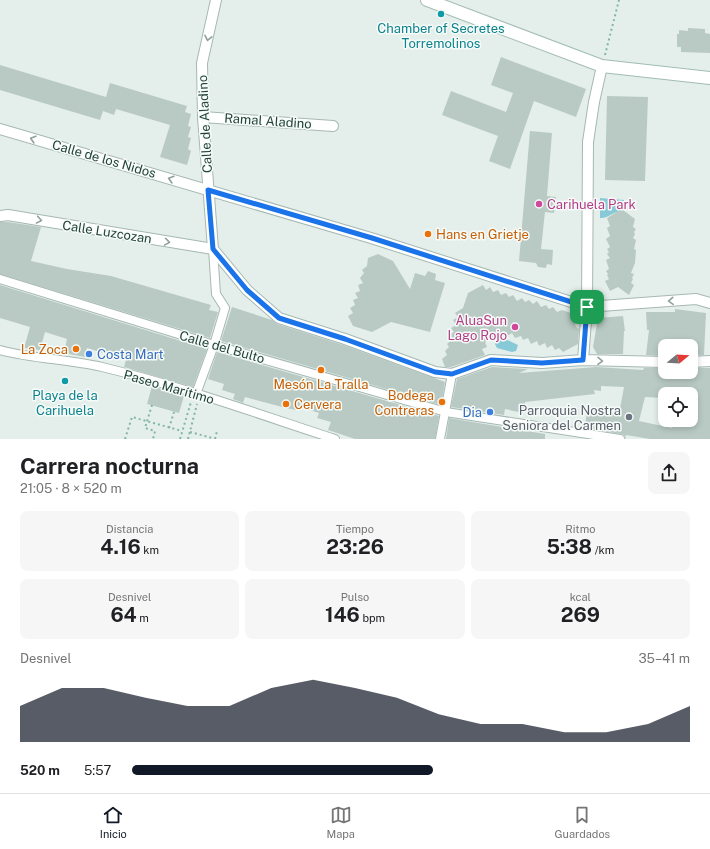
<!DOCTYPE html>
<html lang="es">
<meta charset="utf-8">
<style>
:root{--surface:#fff;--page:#f6f6f6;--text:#202124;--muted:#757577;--line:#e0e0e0;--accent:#111827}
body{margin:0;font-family:"Public Sans",sans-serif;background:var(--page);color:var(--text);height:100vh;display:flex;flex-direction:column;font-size:15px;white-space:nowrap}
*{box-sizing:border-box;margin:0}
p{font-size:13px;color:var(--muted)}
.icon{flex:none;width:22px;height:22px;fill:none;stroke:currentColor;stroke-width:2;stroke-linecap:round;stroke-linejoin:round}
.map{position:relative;height:439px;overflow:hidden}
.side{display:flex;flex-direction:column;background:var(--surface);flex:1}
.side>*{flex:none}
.needle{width:26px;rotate:72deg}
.buttons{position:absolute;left:658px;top:339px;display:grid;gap:8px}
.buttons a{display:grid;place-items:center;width:40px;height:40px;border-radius:8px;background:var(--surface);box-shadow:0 2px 6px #0003;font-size:20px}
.pin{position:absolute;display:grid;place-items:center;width:34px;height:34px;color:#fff;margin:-17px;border-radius:8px;box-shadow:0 2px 6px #0006}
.round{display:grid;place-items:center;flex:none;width:42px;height:42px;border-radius:8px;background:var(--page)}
.summary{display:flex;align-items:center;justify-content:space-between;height:68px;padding:0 20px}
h1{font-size:22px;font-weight:700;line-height:30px}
.figures{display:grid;grid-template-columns:repeat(3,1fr);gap:6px;height:68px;padding:4px 20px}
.figures div{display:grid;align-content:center;border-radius:8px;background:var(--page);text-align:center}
.figures b{font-size:20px;font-weight:700}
.figures small{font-size:11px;font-weight:400}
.figures p{font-size:11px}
.chart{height:112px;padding:8px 20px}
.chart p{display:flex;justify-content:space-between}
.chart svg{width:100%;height:72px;margin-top:4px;fill:var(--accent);opacity:.7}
ul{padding:0 20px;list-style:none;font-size:13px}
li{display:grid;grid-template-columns:64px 48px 1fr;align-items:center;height:30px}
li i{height:10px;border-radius:5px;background:var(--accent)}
.tabs{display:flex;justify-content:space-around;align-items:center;height:56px;border-top:1px solid var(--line);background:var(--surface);font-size:11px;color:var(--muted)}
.tabs a{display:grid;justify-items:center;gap:2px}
.tabs .on{color:var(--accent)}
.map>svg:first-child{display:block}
.water{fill:#88c9d8}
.building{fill:#b9cac4;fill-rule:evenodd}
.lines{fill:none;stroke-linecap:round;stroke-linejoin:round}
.pedestrian-casing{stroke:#a6b8b3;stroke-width:10}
.minor-casing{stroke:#a6b8b3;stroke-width:12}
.secondary-casing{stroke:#a2bcb3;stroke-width:14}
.path{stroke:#82b5a7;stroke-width:2;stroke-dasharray:2 3;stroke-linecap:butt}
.pedestrian{stroke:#fff;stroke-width:8}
.minor{stroke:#fff;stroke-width:10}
.secondary{stroke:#fff;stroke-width:12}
.oneway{stroke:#90a19d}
.route-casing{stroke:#fff;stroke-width:8}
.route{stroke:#1a73e8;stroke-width:5}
.culture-dot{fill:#0f9aa8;stroke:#f6fbf8;stroke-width:1.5}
.hotel-dot{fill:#d1479c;stroke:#f6fbf8;stroke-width:1.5}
.food-dot{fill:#e8710a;stroke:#f6fbf8;stroke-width:1.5}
.shop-dot{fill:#3f7fe0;stroke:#f6fbf8;stroke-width:1.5}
.worship-dot{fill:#6b7280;stroke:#f6fbf8;stroke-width:1.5}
.labels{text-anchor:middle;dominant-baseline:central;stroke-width:3;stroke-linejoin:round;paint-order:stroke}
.culture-label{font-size:13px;fill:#0d838f;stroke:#f6fbf8}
.street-label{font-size:13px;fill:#22433b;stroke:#f6fbf8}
.hotel-label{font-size:13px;fill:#b23c85;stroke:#f6fbf8;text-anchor:start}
.food-label{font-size:13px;fill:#c56008;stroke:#f6fbf8;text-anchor:start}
.shop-label{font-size:13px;fill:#366cbe;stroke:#f6fbf8;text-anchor:start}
.worship-label{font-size:13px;fill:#5b616d;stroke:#f6fbf8;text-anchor:end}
</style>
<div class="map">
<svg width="710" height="439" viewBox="0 0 710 439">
<rect width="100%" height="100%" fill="#e4efeb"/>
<path class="water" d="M600,198l24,2v11c-10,-1 -16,8 -24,7z
M501,337l17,8 -2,6 -4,1 -15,-4 -2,-4v-4z"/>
<path class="building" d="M688,28l17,1v4l5,1v19l-29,-1v-5h-4v-13h2v-4l9,1z
M501,57l85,32 -10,28 -42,-16 -24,68 -21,-8 9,-25 -56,-21 9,-24 55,21 7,-19 -22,-8z
M0,65l106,32 4,-14 77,23 -2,6 6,2 -3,12 3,1 -3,10 3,1 -3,11 3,2 -4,14 -27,-8 10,-32 -54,-16 -2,6 -11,-4 -3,9 -100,-30z
M607,96l41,1 -3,84 -40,-1z
M530,131l22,2 -5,63 9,1 -2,16 -9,-1 -4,37 12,1 -1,15 -5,-1 -1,4 -8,-1 -2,-4 -17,-2z
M620,210h3l12,9 -2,8 3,2 -2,3 1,2 -2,4 3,2 -2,9 2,1 -1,13 -4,10 3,1 -2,4 1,1 -2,4 3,2 -5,10 -11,-8 -8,4 -5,-10 4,-2 -2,-4 1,-1 -2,-3 3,-2 -3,-9 4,-2 -3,-4 2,-2 -2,-3 3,-2 -4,-8 4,-3 -3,-8 3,-2 -3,-8z
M0,222h8l33,5 -10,34 36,8 44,7 100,29 -2,5 9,2 -8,26 -210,-64z
M378,254l15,7 17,28 5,-16 10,3 3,-5 8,3 -1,6 10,3 -15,49 -39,-10 -19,10 -19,-6 -5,-10 5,-3 -3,-5 5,-3 -2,-5 5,-2 -3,-5 5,-2 -2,-6 5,-2 -3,-5 4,-5 -2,-3 5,-4 1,-8z
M0,285l207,64 -14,38 -69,-20 2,-7 -39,-12 -2,9 -21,-4 3,-14 -22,-7 -5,18 -16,-2 6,-21 -30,-9z
M483,285l3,5 4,-3 3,5 5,-2 3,5 5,-2 3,4 4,-2 4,6 5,-3 3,4 4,-2 4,4 4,-3 4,6 5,-2 3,4 4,-2 4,5 5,-2 9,3 5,14 3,2 -1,15 -15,8 -4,-4 -4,2 -3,-5 -5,3 -2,-5 -6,3 -2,-5 -6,3 -3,-6 -5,2 -2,-4 -6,2 -3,-5 -5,3 -3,-5 -19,11 2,5 -5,2 3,6 -34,12h-6l-3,-8 5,-4 -2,-4 4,-4 -2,-3 4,-4 -2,-5 5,-3 -3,-4 5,-3 -3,-5 5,-3 -3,-4 8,-5 5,-15z
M232,307l40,13 5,4 66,21 102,37 -4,23 -220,-64z
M675,309l31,4 -2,42h-13v-9h-26v10l-19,-1 3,-25h-2l-1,-18h29z
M623,316l2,15h-1l-1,23h-26l-4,-7 5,-29z
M217,352l222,64 -4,23h-80l-27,-9 3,-8 -14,-4 2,-5 -22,-7 -1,4 -10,-2 -41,-11 -2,6 -10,-4 2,-5 -13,-4 2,-6 -16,-5z
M492,367l36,2 -9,4 77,-6 47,3 1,-2h21v4h26v-4h19v71h-60l-24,-4 -1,4 -1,-4 -3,-1 -36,-6 2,-17 32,3 5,-27 -23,-1v5l-7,-1 1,4 -70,8 -2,11 -18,-4 -1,6 -53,-8 6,-28zM665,394h26v26h-18l-1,8 -33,-7 6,-24 20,1z
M152,386l32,10 -5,17 -32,-9z
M449,418l96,16v5h-99z"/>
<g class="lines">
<defs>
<path id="pedestrian" d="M0,279l214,66 232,67 174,27
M0,350c33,9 68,9 102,17 79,19 156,47 233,72
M196,394l18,-49 11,-37 -9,-14 -3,-45
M440,439l12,-65"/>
<path id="minor" d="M203,117l130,9
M0,129l371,109 216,69 109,-8 14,4
M0,216l8,-1 205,34
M213,249l34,41 32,28 66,21 90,33 17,2 39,-14 51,3 41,-3 82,2
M213,249l-10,-132 -1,-54 14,-63
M583,360l4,-53 1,-165 6,-40 8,-36
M691,362l19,-1"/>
<path id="secondary" d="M427,0l175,66 108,12"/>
</defs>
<use href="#pedestrian" class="pedestrian-casing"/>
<use href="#minor" class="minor-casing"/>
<use href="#secondary" class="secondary-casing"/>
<path class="path" d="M605,55l14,-55
M152,405l-7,23 10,3 -2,8
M169,428l5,-16
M190,432l26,7
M125,439l7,-22 50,14
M180,439l11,-37
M188,439l9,-35
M215,439l2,-8"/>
<use href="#pedestrian" class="pedestrian"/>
<use href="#minor" class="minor"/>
<use href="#secondary" class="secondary"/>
</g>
<defs><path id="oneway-chevron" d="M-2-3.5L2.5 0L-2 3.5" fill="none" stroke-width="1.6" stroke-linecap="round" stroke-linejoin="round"/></defs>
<g class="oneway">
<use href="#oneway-chevron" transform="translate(208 38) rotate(102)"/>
<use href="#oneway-chevron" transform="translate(33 139) rotate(-164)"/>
<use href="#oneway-chevron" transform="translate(171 179) rotate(-163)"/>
<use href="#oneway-chevron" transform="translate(39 220) rotate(10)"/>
<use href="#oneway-chevron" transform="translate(167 242) rotate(9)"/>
<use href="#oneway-chevron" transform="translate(671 301) rotate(176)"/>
<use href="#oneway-chevron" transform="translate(600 361) rotate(1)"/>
</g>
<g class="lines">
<defs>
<path id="route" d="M208,190l164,48 215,69 -4,53 -41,3 -51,-3 -39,14 -17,-2 -90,-33 -66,-21 -32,-28 -34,-41z"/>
</defs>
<use href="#route" class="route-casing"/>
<use href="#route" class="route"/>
</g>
<g class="culture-dot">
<circle cx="441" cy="14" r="4"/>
<circle cx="65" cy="381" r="4"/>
</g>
<g class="hotel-dot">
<circle cx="539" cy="204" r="4"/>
<circle cx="515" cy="327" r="4"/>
</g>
<g class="food-dot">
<circle cx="428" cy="234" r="4"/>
<circle cx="76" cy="349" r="4"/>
<circle cx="321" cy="370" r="4"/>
<circle cx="442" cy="402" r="4"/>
<circle cx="286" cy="404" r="4"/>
</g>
<g class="shop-dot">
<circle cx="89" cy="354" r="4"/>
<circle cx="490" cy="412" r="4"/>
</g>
<circle class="worship-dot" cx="629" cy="417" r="4"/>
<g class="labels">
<g class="culture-label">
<text x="441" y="28">Chamber of Secretes<tspan x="441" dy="15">Torremolinos</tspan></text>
<text x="65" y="395">Playa de la<tspan x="65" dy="15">Carihuela</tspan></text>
</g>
<g class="street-label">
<text transform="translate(268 121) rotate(4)">Ramal Aladino</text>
<text transform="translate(205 124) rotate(-93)">Calle de Aladino</text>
<text transform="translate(104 159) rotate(16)">Calle de los Nidos</text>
<text transform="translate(107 232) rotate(9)">Calle Luzcozan</text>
<text transform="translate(222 347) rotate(16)">Calle del Bulto</text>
<text transform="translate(169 387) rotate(16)">Paseo Marítimo</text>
</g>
<g class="hotel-label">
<text x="547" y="204">Carihuela Park</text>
<text x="507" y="320" text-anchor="end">AluaSun<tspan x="507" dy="15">Lago Rojo</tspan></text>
</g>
<g class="food-label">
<text x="436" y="234">Hans en Grietje</text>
<text x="68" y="349" text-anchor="end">La Zoca</text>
<text x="321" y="384" text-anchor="middle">Mesón La Tralla</text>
<text x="434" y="395" text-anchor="end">Bodega<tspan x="434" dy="15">Contreras</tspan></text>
<text x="294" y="404">Cervera</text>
</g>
<g class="shop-label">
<text x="97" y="354">Costa Mart</text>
<text x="482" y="412" text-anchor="end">Dia</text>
</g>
<g class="worship-label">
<text x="621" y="410">Parroquia Nostra<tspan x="621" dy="15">Seniora del Carmen</tspan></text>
</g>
</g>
</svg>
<div class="buttons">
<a><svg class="needle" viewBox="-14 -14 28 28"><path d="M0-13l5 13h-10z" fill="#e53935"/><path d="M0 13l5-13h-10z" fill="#757577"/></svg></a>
<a><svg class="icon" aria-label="locate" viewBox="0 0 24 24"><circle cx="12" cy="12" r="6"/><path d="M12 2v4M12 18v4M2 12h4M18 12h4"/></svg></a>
</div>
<div class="pin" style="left:587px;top:307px;background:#1e9e55"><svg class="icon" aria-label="arrive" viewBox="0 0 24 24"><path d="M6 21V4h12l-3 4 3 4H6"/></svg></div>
</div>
<section class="side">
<div class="summary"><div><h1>Carrera nocturna</h1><p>21:05 · 8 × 520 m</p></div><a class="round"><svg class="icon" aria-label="share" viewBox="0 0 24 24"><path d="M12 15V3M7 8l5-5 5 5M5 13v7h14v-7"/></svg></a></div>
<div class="figures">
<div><p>Distancia</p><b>4.16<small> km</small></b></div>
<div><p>Tiempo</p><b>23:26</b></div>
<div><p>Ritmo</p><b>5:38<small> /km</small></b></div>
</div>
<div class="figures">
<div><p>Desnivel</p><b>64<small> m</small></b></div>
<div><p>Pulso</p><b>146<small> bpm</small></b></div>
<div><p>kcal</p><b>269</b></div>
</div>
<div class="chart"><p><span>Desnivel</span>35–41 m</p>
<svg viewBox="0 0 160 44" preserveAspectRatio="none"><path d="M0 44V22L10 11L20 11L30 17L40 22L50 22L60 11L70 6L80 11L90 17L100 27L110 33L120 33L130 38L140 38L150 33L160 22V44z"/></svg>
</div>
<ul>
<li><b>520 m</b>5:57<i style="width:54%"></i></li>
</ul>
</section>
<nav class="tabs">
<a class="on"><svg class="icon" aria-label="home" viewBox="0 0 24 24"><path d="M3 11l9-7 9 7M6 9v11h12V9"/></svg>Inicio</a>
<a><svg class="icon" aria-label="map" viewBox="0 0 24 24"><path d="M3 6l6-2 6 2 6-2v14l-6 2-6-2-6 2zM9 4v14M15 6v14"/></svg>Mapa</a>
<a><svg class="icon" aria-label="saved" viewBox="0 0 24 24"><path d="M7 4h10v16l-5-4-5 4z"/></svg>Guardados</a>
</nav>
